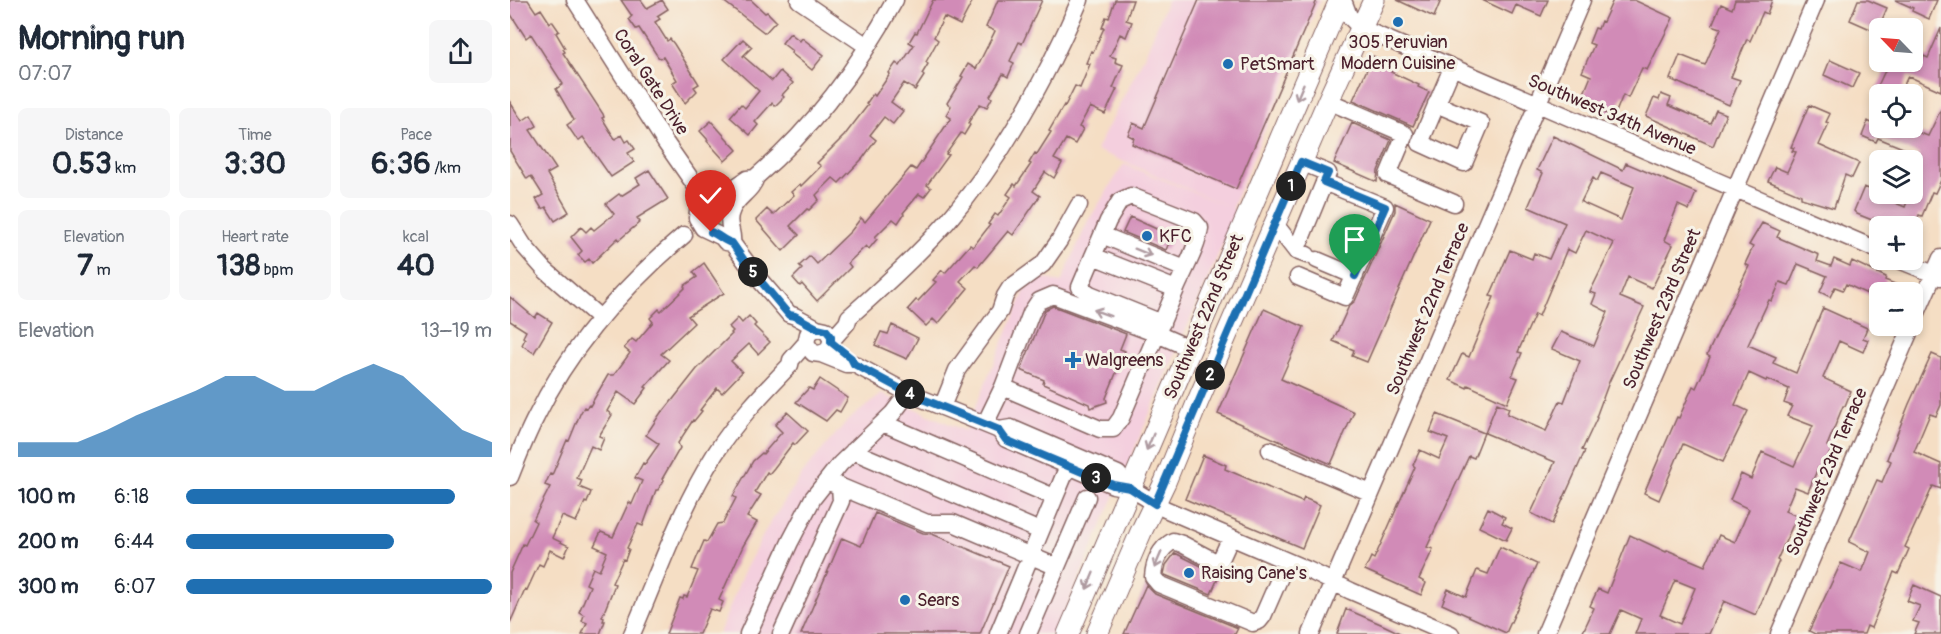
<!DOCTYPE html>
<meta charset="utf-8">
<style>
:root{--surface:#fff;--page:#f6f6f7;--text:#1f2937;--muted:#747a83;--accent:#1f6fb2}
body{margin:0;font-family:Pangolin,sans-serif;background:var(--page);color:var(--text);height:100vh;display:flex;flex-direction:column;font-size:22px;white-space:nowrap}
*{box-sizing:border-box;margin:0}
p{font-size:20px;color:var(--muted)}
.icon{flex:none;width:33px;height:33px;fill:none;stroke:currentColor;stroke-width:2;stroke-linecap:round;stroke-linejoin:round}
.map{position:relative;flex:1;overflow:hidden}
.panel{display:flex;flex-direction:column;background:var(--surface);width:510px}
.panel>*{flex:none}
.needle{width:39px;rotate:295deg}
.controls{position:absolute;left:1359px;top:18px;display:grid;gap:12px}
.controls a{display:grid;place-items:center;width:54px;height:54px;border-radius:9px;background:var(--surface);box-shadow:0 3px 9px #0003;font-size:30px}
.pin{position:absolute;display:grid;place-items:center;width:51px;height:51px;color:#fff;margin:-62px -26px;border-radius:50% 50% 50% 0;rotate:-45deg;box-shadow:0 0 6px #0007}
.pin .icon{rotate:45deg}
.km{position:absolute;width:30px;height:30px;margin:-15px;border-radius:50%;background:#222;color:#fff;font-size:16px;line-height:30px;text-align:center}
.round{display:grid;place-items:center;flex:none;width:63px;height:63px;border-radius:9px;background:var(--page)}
.headline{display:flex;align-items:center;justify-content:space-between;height:102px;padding:0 18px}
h1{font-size:33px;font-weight:700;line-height:45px}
.metrics{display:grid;grid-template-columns:repeat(3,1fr);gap:9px;height:102px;padding:6px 18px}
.metrics div{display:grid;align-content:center;border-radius:9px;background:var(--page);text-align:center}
.metrics b{font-size:30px;font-weight:700}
.metrics small{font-size:16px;font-weight:400}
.metrics p{font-size:16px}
.chart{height:168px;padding:12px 18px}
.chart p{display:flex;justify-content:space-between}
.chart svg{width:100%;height:108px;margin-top:6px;fill:var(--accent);opacity:.7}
ul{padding:0 18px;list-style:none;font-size:20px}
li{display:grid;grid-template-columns:96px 72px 1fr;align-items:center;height:45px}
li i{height:15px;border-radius:8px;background:var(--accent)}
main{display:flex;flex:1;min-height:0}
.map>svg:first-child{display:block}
.built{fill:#f4cfde}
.green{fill:#90d48c;stroke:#6d7a5c;stroke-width:1.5}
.building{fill:#d18bb7;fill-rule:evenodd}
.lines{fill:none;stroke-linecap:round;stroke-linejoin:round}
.minor-casing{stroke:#866261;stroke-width:19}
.major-casing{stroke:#866261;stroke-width:23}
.minor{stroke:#fff;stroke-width:16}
.major{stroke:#fff;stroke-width:21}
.oneway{stroke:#ae9aa0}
.route-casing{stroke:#fff;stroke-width:12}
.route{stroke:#1f6fb2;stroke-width:8}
.poi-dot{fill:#1f6fb2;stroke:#f7f3e8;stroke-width:2}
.labels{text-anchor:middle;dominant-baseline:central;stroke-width:6;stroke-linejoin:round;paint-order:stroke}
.poi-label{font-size:18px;fill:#4a1f2b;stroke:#f7f3e8;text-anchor:start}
.street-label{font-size:18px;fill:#4a1f2b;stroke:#f7f3e8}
</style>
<main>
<section class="panel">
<div class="headline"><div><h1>Morning run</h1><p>07:07</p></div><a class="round"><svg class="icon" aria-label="share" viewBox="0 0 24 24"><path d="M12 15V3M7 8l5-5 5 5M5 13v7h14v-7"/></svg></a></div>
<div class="metrics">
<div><p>Distance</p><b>0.53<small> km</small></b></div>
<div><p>Time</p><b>3:30</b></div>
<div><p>Pace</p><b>6:36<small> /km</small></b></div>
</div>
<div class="metrics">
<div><p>Elevation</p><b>7<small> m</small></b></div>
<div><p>Heart rate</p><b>138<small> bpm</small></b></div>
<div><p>kcal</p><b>40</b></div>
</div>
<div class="chart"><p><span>Elevation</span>13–19 m</p>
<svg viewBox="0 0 160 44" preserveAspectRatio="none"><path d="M0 44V38L10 38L20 38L30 33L40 27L50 22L60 17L70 11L80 11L90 17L100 17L110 11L120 6L130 11L140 22L150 33L160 38V44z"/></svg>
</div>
<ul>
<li><b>100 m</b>6:18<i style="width:88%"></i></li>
<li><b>200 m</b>6:44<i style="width:68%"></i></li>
<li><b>300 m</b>6:07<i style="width:100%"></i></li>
</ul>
</section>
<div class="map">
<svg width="1431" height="634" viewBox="0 0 1431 634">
<rect width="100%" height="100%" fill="#f7f3e8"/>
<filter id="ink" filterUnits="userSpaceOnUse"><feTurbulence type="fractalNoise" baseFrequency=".0167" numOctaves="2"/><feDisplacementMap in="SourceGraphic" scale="12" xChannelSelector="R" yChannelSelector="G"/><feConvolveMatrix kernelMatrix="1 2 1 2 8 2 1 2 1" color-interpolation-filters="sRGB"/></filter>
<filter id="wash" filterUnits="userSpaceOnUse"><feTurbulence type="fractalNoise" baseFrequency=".008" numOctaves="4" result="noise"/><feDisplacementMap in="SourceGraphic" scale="24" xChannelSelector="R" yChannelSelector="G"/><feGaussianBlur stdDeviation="1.35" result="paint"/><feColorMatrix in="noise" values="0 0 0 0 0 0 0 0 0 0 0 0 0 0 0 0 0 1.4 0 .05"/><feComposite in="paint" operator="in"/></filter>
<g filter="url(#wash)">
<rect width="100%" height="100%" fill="#f5dec4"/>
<path class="built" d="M657,0h153l-88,208 5,3 -182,423h-336l24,-61 24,-45 38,-58 42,-49 35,-27 83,37 60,-141 15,-14 21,7 27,-62 36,-57 106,43 -134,-57 50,-97z"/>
<path class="green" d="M207,201h9l-4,10 -2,15 -11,-5 -3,-7 3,-7z"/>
<g id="blocks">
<path class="building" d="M0,0h18l8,12 5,-3 9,14 2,-2 7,10 -3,2 9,15 -2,1 2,3 -2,1 40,61 1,3 -2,1 13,21 7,-4 4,7 3,-2 6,9 -7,4 6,9 -23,15 -28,-40 -5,4 -11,-16 7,-5 -18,-31 7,-5 -32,-50 -5,4 -16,-25z
M111,0h20l6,8 15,-8 6,9 -11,7 3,3 -5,3 12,19 3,-2 4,5 25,40 -5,3 3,4 -12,12 -13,-20 5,-3 -14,-23 -3,1 -2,-1 -19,-29 -3,1 -7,-10 3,-3z
M212,0h29l14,13 2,-1 9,9 -11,12z
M423,0h40l-13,25 -16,-8 -10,20 4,3 -12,22 2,2 -6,10 2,2 -9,14 -11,-7 -13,19 12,9 -10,13 -9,-7 -14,18 6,5 -13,18 -24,25 -6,-5 -17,17 3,5 -10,10 -2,-1 -17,17 9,9 -16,16 -27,-31 11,-11 6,6 21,-20 -3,-3 9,-8 1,2 20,-20 -4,-3 27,-27 24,-31 -2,-1 7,-10 2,2 15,-22 -1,-1 7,-10 4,3 14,-21 -5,-3 6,-10 2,1z
M488,0h44l-20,44 -3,-2 -9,19 4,2 -6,14 -5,-3 -13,22 2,2 -5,9 -7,-3 -12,19 2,2 -6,10 -3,-2 -15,21 3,1 -22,30 4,3 -7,9 -5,-3 -16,19 1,1 -6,9 -5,-4 -18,18 2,2 -8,10 -3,-3 -18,17 3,4 -34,34 -15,-17 -2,2 -7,-8 9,-9 -3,-3 11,-10 7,8 34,-33 10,-13 4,4 46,-55 5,3 35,-52 -5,-3 5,-9 -4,-3 16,-26 -2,-1 7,-12 8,5 19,-38 -9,-4z
M605,0h18l-7,20 6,2 -6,15 -6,-3 -10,22 6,2 -1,4 8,3 -10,23 4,1 -12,25 -15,-7 -11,20 4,2 -8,15 -9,-5 -12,20 8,4 -8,15 -9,-6 -12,19 7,5 -27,39 -5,-4 -30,36 -3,-2 -15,16 8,7 -30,36 -5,-5 -7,7 -18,-17 8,-9 2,1 18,-19 -3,-2 9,-10 3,3 25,-28 3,2 17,-22 -2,-1 7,-10 3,2 13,-19 -4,-3 7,-10 2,2 15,-22 -2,-1 6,-10 2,1 14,-22 -2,-1 15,-26 1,1 10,-20 5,2 10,-24 -4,-1 5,-12 2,1 11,-24h-2l4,-11 3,1z
M689,0h118l-81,189 -104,-45 2,-6 -6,-3 5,-12 11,5z
M887,0h44l-7,17z
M972,0h66l-7,16 -25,-11 -4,9z
M1103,0h21l39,18 -26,52 -5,-2 -14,30 -5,-3 -9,22 -34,-14 11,-27 -9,-4 12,-27 -5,-2 6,-15 3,1 3,-8 2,1z
M1225,0h37l-5,14 -4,-2 -13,29 -3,-2 -16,38 9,3 -11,25 -59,-26 10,-24 25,10 16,-37 -9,-3 9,-21 11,5z
M1348,0h10l19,8 -10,24 -27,-12z
M1385,0h42l-8,19 -17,-8 1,-3z
M1431,28v63l-33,-15 -8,18h-15l-9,-4 13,-28h33l2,-6 4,2z
M280,33l10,8 2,-3 22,17 -12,15 -21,-17 1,-2 -10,-8z
M233,39l9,8 -9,9 29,25 8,-10 13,12 -11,12 2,2 -9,9 -3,-3 -17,19 3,3 -8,10 -20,-18 11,-13 4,4 14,-17 -35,-32z
M863,56l20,10 -2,6 28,13 -1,2 11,5 -16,34 -60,-26z
M1320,60l29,13 -7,15 -28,-13z
M1151,94l10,4 -3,7 42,18 6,-13 10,4 -13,32 -67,-30 8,-18 5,2z
M0,102l12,19 9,-6 6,11 -7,4 26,39 -9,5 22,38 -14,9 -9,-14 -4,2 -6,-10 7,-4 -12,-19 -4,3 -17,-28z
M1299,105l21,9 -4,8 3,1 -10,22 40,18 -7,15 -7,-3 -11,33 -33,-10v-3l-33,-14 7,-14 12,5 9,-20 -4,-1 2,-3 -3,-1z
M1431,109v71l-6,13 -3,-1 -10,24 -3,-1 -5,11h-21l-19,-8 -2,2 -15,-6 -3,-3 10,-24 18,7 -1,3 24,10 5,-13h2v-21l8,-18 -42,-17 -2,4 -14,-6 6,-15 12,7h27l21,8z
M201,121l26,29 -12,11 -18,-20 1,-1 -8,-9z
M842,123l39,17 -13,31 -1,11 -43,-19z
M1043,136l70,34 3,-7 70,30 -7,17 -11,-5 -14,35 9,5 -21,43 -24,-11 -8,20 24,10 -35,75 -13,35 1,1 -15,32 3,1 -33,73 -21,-11 24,-51 -70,-29 12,-30 12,5 -2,6 39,17 14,-30 4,1 16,-41 -28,-12 9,-17 33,14 14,-34 -16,-8 4,-10 -6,-2 24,-49 -28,-13 -11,23 -8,-4 -28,67 -4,-2 -17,38 4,1 -10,23 6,2 -11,25 -39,-18 -1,3 -17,-8 12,-26 7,3 25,-60 -4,-1 20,-46 22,9 2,-6 15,6 16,-36 -37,-16 15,-34 -6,-3zM1091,173l33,14 -13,33 -40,-18 12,-24 4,3z
M139,170l19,29 -31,19 3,4 -21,18 -1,-2 -26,25 -3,-4 -4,3 -7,-7 4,-4 -11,-14 10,-10 5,5 5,-5 3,3 20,-16 -8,-10 13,-10 2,2 19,-12 -4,-6z
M885,203l35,16 -63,143 -15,-6 2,-6 -21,-9 16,-35 6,-5 9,-20 31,-70z
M620,217l42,19 -6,14 -43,-18z
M1252,223l18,8 -3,6 42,18 -2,6 14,5 3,-7 16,7 2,-5 34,16 -1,3 29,12h-34v8l-34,-16 -3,6 -8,-3 -5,10 -10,-5 7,-16 -29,-12 -9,21 -9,-3 -8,19 -3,-1 -21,45 28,12 -3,6 23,10 27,-65 44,20 -4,10 5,2 -5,12 -24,-11 -16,37 28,13 -6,15h-2l-16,40 5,3 -11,20 -3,-1 -10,24 -13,-5 -10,24 12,5 -20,44 2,1 -23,54 -32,-14 -15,33h-74l6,-15 -20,-9 -11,24h-28l12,-26 -4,-2 8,-17 9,4 23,-58 36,17 1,-2 38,16 14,-31 16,7 14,-33 -19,-9 11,-26 10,5 11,-27 32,14 19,-40 -26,-10 5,-10 -8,-3 5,-14 -22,-10 -1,2 -17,-8 -14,32 13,6 -25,51 -40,-18 -24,56 -15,-7 33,-76 2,1 14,-32 3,2 14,-31 -3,-2 42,-89 -4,-2 8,-17 -4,-2zM1165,580l20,8 -15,36 -20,-9z
M194,263l20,30 -36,23 6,7 -33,31 8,6 -24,27 2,1 -12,16 -17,-12 -11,19 5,4 -13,21 5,2 -5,12 -8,-4 -14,32 5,2 -3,7 12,5 -4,11 -2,-1 -9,20 -14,-6 -10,22 17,8 -5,11 -14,-7 -7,16 -4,-2 -12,26 -2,-1 -15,34v-50l13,-29 2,1 11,-23 -3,-2 17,-33 -5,-2 5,-11 2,1 15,-35 2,1 11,-27 4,-7 2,1 3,-3 1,1 18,-31h6l16,-22 -6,-5 8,-9 4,3 17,-20 -3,-4 9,-9 2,2 24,-23 -1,-2 13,-9 -4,-5z
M0,297l25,21 3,-5 14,9 -18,31 -12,-8 3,-6 -2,-2 3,-6 -16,-10z
M543,306l73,28 -6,15 5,2 -19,47 1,4 -17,6 -1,-4 -46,-20 1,-4 -23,-10 24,-60z
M754,309l40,18 -23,52 73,33 -23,52 -113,-50z
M239,316l7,8 -2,2 16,16 -12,12 -9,-10 -18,17 11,11 -20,21 -5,-5 -17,22 2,1 -8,10 -1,-1 -15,23 2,5 -18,31 2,1 -6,10h-2l-13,36 -5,-2 -11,24 2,1 -4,11 -2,-1 -11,24 3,1 -1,3 -12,30 2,1 -1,3h2l-5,13h-18l5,-11 -5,-2 2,-6 -5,-3 11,-26 -4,-2 7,-16 6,3 8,-19 -13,-6 7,-14 12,5 16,-35 3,2 10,-23 -7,-3 8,-15 2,1 14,-20 -13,-9 16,-24 1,1 34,-43 35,-35 -1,-1 2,-2 -4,-4 9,-9 4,5z
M382,325l26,13 -11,21 -32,-14 6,-13 7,2z
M1422,354l9,4v47l-5,11 -6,-2 -16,38 27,12v25l-8,-3 -28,61 4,2 -11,25 -4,-2 -23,56 -4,-2 -3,8h-49l-6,-3 32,-68 21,9 8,-20 -21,-10 28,-62 5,2 9,-21 -4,-2 22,-55z
M310,379l28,19 -8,14 -4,-2 -10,11 -30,-19 13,-14 4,2z
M277,412l21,19 -13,14 -2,-2 -19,25 -5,6 -2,-2 -12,20 6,3 -14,22 10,5 -14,24 -24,54 4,2 -4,10 -9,-3 -11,25h-33l14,-36 3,1 1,-3 3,1 11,-26 -6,-2 12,-28 3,1 10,-18 6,-1 13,-25 -3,-2 20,-35 9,-8 1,1 19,-22 -7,-7z
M927,414l47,19 -10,25 -5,-2 -42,91 6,2 -14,30 7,4 -5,12 -56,-25 6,-13 3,2 10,-22 31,-70 -2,-2 7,-15 19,9 9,-20 -18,-7z
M693,455l23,10 -1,4 77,33 2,-4 16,7 -18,43 -117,-49z
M978,508l17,9 -3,6 10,5 -6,12 -27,-13z
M365,513l48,20 9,1 77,32 -29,68h-179l41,-96 19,8z
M990,547l37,17 -31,69 -64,-29 6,-15 18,8 11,-27 11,4z
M665,553l36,18h10l-10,23 -46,-19 -1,-1 2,-9z
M636,585l9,9 83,34 -3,6h-111z
M1404,585l27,12v37h-27l5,-11 -6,-2 7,-15 -13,-5z
M836,609l37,16 19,9h-65z"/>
</g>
</g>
<g filter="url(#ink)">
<use href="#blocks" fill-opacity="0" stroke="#866261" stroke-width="1.5"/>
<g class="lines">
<defs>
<path id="minor" d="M65,0l90,142 30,43
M289,0l68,46
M833,0l6,16 12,12 519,223
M818,101l77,33 -17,41 66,28
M926,104l45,19 -17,40 -44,-20 32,-75
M0,224l14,22 21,24 55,48
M765,224l21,27 11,4
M592,235l83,34
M222,243l-6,-1 -4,-5 -19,-9 -6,-10 2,-13 11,-11 21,-4 16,-11 8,-1
M786,251l32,-78 -27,-11
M583,256l83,33
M807,260l38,16
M1389,260l42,17
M788,277l47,20 40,-90 -61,-25
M1402,324l29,-66
M307,328l-22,-12 -6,-2 -31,-36 -26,-35c2,-12 -7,-19 0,-34 6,-13 20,-18 24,-32 57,-49 103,-111 139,-177
M322,340l-6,-10 -9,-2 -9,6 -2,9 7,10 8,1 7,-4 4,-10 15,-17 2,-6c34,-30 68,-61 98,-95 56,-65 99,-143 133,-222
M311,354l25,10h8l54,29 91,37 7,9 107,46 17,3
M493,387l97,42h13l8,-11 55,-129c8,-19 21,-40 24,-61l-6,-7 -63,-25 -11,5 -12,20 -28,66 10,7 72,29
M432,407l15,-37 43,-59 5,-15 5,-8 33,-24 16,-23 20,-36
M373,423l171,74
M475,424l18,-37 28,-74 8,-12 14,-6 104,39 32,14
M489,430l12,-2 107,46 12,14 35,21 143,61 43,21 100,43
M760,450l101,43
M343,451l187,80
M0,477c8,-20 16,-41 26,-60 34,-71 88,-131 148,-182
M317,481l100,42h26l104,44
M721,537l-10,22 -5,3 -34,-18 -9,-3c-13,7 -19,21 -20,36l6,7 94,39 6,-2 4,-5 24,-55
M122,634c26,-60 48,-125 83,-180 21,-33 48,-61 75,-89l1,-5 15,-17
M238,634l42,-92 23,-44 27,-34 53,-51 15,-20
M271,634l60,-133 -1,-15
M488,634l70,-168
M518,634l59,-137
M801,634l271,-634
M1035,634l271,-634
M1269,634l133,-308"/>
<path id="major" d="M558,634l272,-634
M587,634l44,-102 24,-50 33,-81 130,-300 46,-101"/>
</defs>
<use href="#minor" class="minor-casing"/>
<use href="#major" class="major-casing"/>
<use href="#minor" class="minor"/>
<use href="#major" class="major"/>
</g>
<defs><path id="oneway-shaft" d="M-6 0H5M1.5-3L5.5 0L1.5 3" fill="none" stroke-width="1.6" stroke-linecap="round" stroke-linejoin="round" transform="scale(1.5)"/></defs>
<g class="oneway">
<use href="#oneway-shaft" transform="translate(790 92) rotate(113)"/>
<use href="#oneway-shaft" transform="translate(633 252) rotate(22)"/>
<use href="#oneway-shaft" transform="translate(592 313) rotate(-160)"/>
<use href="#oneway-shaft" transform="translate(640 442) rotate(113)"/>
<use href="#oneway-shaft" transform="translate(648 560) rotate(113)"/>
<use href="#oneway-shaft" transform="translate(580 581) rotate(113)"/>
</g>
</g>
<g class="lines" filter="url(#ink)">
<defs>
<path id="route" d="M201,232c8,3 13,9 21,11l16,23 41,49 6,1 22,12 9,2 5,6v6l20,16 3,6 54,29 91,37 7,10 107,45 17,3 25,16 146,-342 27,11 -4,9 61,25 -30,69"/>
</defs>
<use href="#route" class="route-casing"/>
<use href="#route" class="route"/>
</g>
<g class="poi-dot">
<circle cx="888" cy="22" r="6"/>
<circle cx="718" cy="64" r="6"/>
<circle cx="637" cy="236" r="6"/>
<path d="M560 351h6v6h6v6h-6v6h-6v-6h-6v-6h6z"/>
<circle cx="679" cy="573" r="6"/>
<circle cx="395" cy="600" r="6"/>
</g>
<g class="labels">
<g class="poi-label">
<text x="888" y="42" text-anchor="middle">305 Peruvian<tspan x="888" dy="21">Modern Cuisine</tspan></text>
<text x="730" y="64">PetSmart</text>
<text x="649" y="236">KFC</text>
<text x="575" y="360">Walgreens</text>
<text x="691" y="573">Raising Cane's</text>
<text x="407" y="600">Sears</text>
</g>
<g class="street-label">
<text transform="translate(141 82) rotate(57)">Coral Gate Drive</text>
<text transform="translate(1102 115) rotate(23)">Southwest 34th Avenue</text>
<text transform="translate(918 309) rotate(-67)">Southwest 22nd Terrace</text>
<text transform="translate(1152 309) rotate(-67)">Southwest 23rd Street</text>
<text transform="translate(694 317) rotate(-67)">Southwest 22nd Street</text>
<text transform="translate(1317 472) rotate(-67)">Southwest 23rd Terrace</text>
</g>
</g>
</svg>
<div class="controls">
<a><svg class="needle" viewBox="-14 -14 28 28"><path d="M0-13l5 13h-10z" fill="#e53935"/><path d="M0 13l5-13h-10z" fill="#747a83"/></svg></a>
<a><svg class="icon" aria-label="locate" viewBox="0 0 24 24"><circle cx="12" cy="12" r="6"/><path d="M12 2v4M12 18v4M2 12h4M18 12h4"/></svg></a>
<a><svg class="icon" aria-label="layers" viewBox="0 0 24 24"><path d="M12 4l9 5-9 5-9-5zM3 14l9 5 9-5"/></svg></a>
<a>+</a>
<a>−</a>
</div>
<div class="pin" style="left:845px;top:276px;background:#1e9e55"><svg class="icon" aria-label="arrive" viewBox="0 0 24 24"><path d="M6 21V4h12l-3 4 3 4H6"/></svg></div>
<div class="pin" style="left:201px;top:232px;background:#d93025"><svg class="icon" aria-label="check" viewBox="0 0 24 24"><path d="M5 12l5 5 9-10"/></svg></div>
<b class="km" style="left:781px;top:186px">1</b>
<b class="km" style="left:700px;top:375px">2</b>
<b class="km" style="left:586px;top:478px">3</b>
<b class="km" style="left:400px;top:394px">4</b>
<b class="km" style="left:243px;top:272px">5</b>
</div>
</main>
